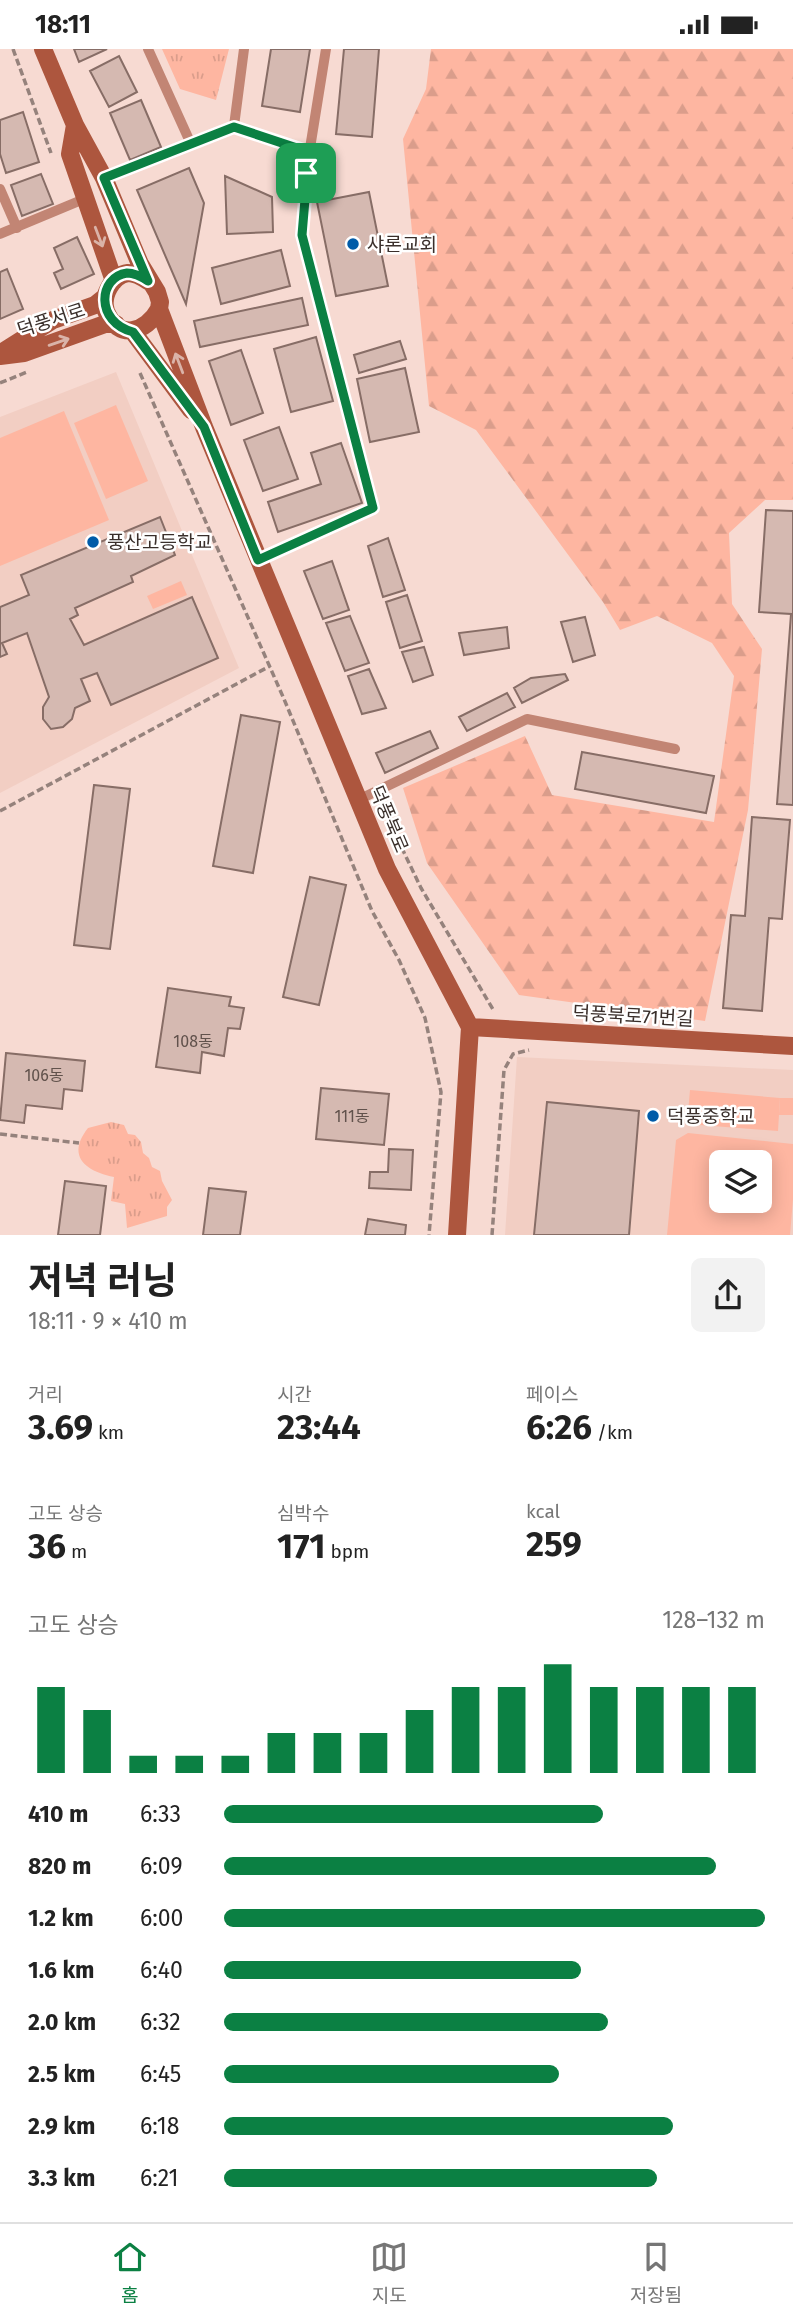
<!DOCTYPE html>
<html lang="ko">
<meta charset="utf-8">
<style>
:root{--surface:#fff;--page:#f2f2f2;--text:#222;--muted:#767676;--line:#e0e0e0;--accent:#0b8043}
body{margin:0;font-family:"Fira Sans","Noto Sans KR",sans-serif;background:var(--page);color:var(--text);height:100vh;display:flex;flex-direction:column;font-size:26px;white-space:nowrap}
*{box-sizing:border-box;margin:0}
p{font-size:23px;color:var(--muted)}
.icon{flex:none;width:38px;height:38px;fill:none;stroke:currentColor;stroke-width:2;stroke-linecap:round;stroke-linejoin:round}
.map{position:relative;height:1186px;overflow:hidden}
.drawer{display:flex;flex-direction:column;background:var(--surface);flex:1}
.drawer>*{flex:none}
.buttons{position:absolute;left:709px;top:1101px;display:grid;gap:14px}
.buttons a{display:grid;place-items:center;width:63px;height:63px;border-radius:10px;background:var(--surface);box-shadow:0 4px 18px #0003;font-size:35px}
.pin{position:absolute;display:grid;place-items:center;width:60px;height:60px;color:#fff;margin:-30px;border-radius:14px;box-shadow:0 4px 10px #0006}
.round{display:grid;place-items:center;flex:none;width:74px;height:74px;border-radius:10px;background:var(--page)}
.head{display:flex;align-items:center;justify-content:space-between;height:119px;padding:0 28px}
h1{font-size:38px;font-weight:700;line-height:52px}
.metrics{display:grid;grid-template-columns:repeat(3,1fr);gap:10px;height:119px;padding:7px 28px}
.metrics div{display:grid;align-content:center}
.metrics b{font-size:35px;font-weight:700}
.metrics small{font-size:19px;font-weight:400}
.metrics p{font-size:19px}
.chart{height:196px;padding:14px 28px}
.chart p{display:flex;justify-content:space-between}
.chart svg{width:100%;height:126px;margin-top:7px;stroke:var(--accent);stroke-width:6}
ul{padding:0 28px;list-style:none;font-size:23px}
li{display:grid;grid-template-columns:112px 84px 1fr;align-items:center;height:52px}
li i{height:18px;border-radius:9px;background:var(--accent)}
.status{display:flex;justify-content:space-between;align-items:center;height:49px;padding:0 35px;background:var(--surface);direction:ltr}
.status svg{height:19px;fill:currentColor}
.tab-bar{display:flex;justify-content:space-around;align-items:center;height:98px;border-top:2px solid var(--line);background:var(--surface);font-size:19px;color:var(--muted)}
.tab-bar a{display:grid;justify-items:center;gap:4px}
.tab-bar .selected{color:var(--accent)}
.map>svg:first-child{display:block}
.built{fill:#f2cec3;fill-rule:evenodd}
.grass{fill:url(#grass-tufts)}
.forest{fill:url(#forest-firs)}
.pitch{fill:#feb6a1;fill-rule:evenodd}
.building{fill:#d5b9b1;stroke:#876d66;stroke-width:2}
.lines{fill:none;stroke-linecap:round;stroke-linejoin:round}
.path{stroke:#95827c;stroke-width:3.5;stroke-dasharray:7 3.5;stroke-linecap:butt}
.lane{stroke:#c28574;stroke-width:10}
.secondary{stroke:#ad563e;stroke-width:18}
.oneway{stroke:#dab3a8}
.route-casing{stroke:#fff;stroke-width:14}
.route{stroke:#0b8043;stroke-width:9}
.poi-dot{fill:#005ba8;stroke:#fff;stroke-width:2.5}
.labels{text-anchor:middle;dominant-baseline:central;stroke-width:5;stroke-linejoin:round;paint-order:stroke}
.number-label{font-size:16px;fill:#61524c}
.poi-label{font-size:19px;fill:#3a2f2b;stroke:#fff;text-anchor:start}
.street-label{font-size:19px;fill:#3a2f2b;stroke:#fff}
</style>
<div class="status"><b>18:11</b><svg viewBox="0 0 49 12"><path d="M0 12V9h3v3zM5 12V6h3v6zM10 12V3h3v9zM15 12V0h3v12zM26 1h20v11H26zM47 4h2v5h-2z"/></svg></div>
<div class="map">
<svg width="793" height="1186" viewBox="0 0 793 1186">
<defs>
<pattern id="grass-tufts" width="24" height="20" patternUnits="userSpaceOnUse" patternTransform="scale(1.75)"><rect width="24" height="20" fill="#feb6a1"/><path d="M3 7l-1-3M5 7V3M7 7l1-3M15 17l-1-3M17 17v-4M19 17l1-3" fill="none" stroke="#da9d8b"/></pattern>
<pattern id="forest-firs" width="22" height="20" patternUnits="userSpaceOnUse" patternTransform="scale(1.75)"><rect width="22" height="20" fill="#feb6a1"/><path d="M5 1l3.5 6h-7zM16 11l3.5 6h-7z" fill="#da9d8b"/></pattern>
</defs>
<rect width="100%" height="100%" fill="#f7dad2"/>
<path class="built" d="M116,323l123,296 -239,125v-376z
M517,1008l276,13v165h-288zM721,1113h39v39h-39z"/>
<path class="grass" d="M162,0h67l-13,51 -36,-11z
M780,1049h13v17h-14z
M111,1073l13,3 4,9 7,1 6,7 2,11 6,5 3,9 8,4 2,10 10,19 -5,7v9l-40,12 -2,-24 -14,-3 3,-24c-29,-6 -48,-21 -26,-49z"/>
<path class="forest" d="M431,0h362v451h-28l-36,33 3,71 30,45 -14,161 -43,211 -186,-26 -92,-132 -24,-75 122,-52 27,59 162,27 20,-146 -22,-33 -55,-27 -37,14 -17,-28 -127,-172 -47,-24 -26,-267 23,-50z"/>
<path class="pitch" d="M116,356l32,76 -42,18 -32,-76z
M64,362l45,109 -109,46v-128z
M181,532l6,14 -34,14 -6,-13z
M690,1041l90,8 -2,33 -91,-7z
M688,1084l105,11v55l-3,36h-123l9,-95zM721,1113h39v39h-39z"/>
<path class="building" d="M74,0h33l-28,13z
M271,0h39l-10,63 -38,-6z
M344,0h35l-7,88 -36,-3z
M119,7l18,36 -28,15 -19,-36z
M141,51l20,47 -31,13 -20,-47z
M23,63l16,50 -33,11 -6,-19v-34z
M189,119l15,35 -18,101 -49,-114z
M41,125l12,30 -31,12 -11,-31z
M225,127l47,21 1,35 -46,2z
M369,143l19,94 -52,10 -19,-94z
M77,188l17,37 -33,15 -7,-16 9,-4 -9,-21z
M281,201l9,36 -69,18 -9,-36z
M7,220l16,40 -23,10v-47z
M302,249l6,27 -108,22 -6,-26z
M316,288l17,64 -42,11 -17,-63z
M400,292l6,18 -47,14 -5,-18z
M241,301l22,63 -32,12 -22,-64z
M405,319l14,64 -49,10 -13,-63z
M279,378l19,52 -35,12 -19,-51z
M341,394l21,60 -84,29 -10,-30 53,-18 -10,-31z
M766,461l27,1v294l-16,-1 14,-190 -32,-2z
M160,468l15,38 -44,21 2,6 -58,26 3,7 -8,4 14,26 108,-48 26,61 -107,47 -14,-32 -16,6 9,22 -15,7 -3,11 -9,8 -12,2 -8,-10v-12l6,-10 -22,-64 -25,10 5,11 -7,3v-50l29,-12 -8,-20z
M388,489l17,52 -22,7 -15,-51z
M332,512l17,49 -26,9 -19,-48z
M407,546l15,46 -22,7 -14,-46z
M350,567l19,47 -24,8 -19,-48z
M585,568l10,38 -22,7 -12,-40z
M507,578l2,21 -45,7 -5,-22z
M424,598l9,28 -20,7 -11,-30z
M369,620l17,39 -24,6 -14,-38z
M565,625l3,6 -46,23 -8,-15 17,-10z
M507,644l8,14 -48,24 -8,-14z
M241,666l39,7 -27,151 -40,-7z
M430,682l8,17 -53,25 -9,-20z
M582,703l132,24 -8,37 -131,-24z
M94,736l36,4 -20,160 -36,-4z
M752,768l38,3 -8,99 -13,-1 -7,93 -39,-3 8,-93 14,1z
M310,828l36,8 -27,120 -36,-8z
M168,939l63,9 -2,9 15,2 -4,21 -12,-1 -4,28 -22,-4 -2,21 -44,-6z
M6,1004l79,8 -3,30 -18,-2 -2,20 -36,-4 -2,18 -24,-3z
M321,1039l68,6 -5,51 -68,-6z
M547,1053l92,9 -10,124h-95z
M389,1100l24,1 -2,40 -42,-2 1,-16h18z
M65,1132l41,5 -6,49h-42z
M209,1139l37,4 -6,43h-37z
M368,1170l38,6 -1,10h-40z"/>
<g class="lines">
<path class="path" d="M13,0l38,104
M140,324l144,326 88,212 27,49 26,58 16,74 -12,143
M0,334l27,-11
M0,762l270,-145
M388,770l33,69 73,123
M0,1085l79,9
M492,1186l12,-165 9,-16 16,-4"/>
<path class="lane" d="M148,0l43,95
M234,77l75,26
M104,129l130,-52 10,-77
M0,140l17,39
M0,185l84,-35
M258,511l116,-52 -72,-273 4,-62 20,-124
M358,751l169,-81 148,30"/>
<path class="secondary" d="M43,0l32,76 29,53 36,86 17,28 3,10 -1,7 45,118 183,442 83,158 -13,208
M75,76l-5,29 44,127
M148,232c-6,-4 -13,-8 -20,-8 -16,2 -27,24 -22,38 12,30 40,22 53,-2
M133,283l58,78
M1,304l52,-33 42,-15 10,-8
M0,307l24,-3 81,-29h11
M470,978l323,19"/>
</g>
<defs><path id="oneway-shaft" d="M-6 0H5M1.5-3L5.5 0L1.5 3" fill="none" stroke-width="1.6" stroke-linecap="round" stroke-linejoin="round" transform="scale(1.75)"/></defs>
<g class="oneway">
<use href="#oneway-shaft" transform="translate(99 188) rotate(69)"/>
<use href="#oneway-shaft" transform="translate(59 293) rotate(-19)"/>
<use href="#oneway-shaft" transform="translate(179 314) rotate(-111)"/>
</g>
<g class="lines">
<defs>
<path id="route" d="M234,78l75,25 -7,83 71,273 -115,52 -54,-133 -71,-95c-38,-10 -35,-55 -6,-59 8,0 15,4 21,8l-44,-103z"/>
</defs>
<use href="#route" class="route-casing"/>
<use href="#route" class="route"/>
</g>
<g class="poi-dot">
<circle cx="353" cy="195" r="7"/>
<circle cx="93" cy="493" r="7"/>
<circle cx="653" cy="1067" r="7"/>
</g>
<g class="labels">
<g class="number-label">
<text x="193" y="992">108동</text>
<text x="44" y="1026">106동</text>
<text x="352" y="1067">111동</text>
</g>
<g class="poi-label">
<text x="367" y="195">샤론교회</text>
<text x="107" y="493">풍산고등학교</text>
<text x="667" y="1067">덕풍중학교</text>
</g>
<g class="street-label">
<text transform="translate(51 271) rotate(-18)">덕풍서로</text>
<text transform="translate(389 770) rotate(67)">덕풍북로</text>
<text transform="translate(633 967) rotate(3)">덕풍북로71번길</text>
</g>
</g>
</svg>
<div class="buttons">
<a><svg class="icon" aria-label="layers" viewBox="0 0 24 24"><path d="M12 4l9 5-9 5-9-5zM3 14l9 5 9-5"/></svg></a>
</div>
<div class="pin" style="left:306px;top:124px;background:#1e9e55"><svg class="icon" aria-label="arrive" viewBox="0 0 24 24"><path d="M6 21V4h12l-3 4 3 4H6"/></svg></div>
</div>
<section class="drawer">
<div class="head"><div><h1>저녁 러닝</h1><p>18:11 · 9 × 410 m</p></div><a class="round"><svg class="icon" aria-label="share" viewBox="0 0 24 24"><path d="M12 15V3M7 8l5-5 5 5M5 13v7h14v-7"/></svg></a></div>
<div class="metrics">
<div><p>거리</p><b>3.69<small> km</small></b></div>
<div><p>시간</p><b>23:44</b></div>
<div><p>페이스</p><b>6:26<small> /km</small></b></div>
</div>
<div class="metrics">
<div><p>고도 상승</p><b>36<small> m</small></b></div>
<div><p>심박수</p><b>171<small> bpm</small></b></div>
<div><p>kcal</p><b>259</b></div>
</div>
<div class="chart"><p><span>고도 상승</span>128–132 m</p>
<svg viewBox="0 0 160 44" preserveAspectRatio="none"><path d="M5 44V14M15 44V22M25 44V38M35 44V38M45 44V38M55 44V30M65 44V30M75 44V30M85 44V22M95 44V14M105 44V14M115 44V6M125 44V14M135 44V14M145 44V14M155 44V14"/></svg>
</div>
<ul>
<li><b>410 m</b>6:33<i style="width:70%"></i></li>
<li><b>820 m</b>6:09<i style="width:91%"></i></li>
<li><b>1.2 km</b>6:00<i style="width:100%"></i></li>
<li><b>1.6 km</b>6:40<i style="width:66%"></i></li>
<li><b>2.0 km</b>6:32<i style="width:71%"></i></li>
<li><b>2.5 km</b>6:45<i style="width:62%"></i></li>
<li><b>2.9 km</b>6:18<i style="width:83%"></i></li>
<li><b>3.3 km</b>6:21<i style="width:80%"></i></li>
</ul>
</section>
<nav class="tab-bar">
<a class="selected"><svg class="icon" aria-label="home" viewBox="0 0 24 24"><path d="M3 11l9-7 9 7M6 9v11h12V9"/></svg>홈</a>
<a><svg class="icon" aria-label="map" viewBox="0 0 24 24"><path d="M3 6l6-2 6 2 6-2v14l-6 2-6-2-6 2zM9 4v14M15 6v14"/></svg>지도</a>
<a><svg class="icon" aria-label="saved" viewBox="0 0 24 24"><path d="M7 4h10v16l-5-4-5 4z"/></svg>저장됨</a>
</nav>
